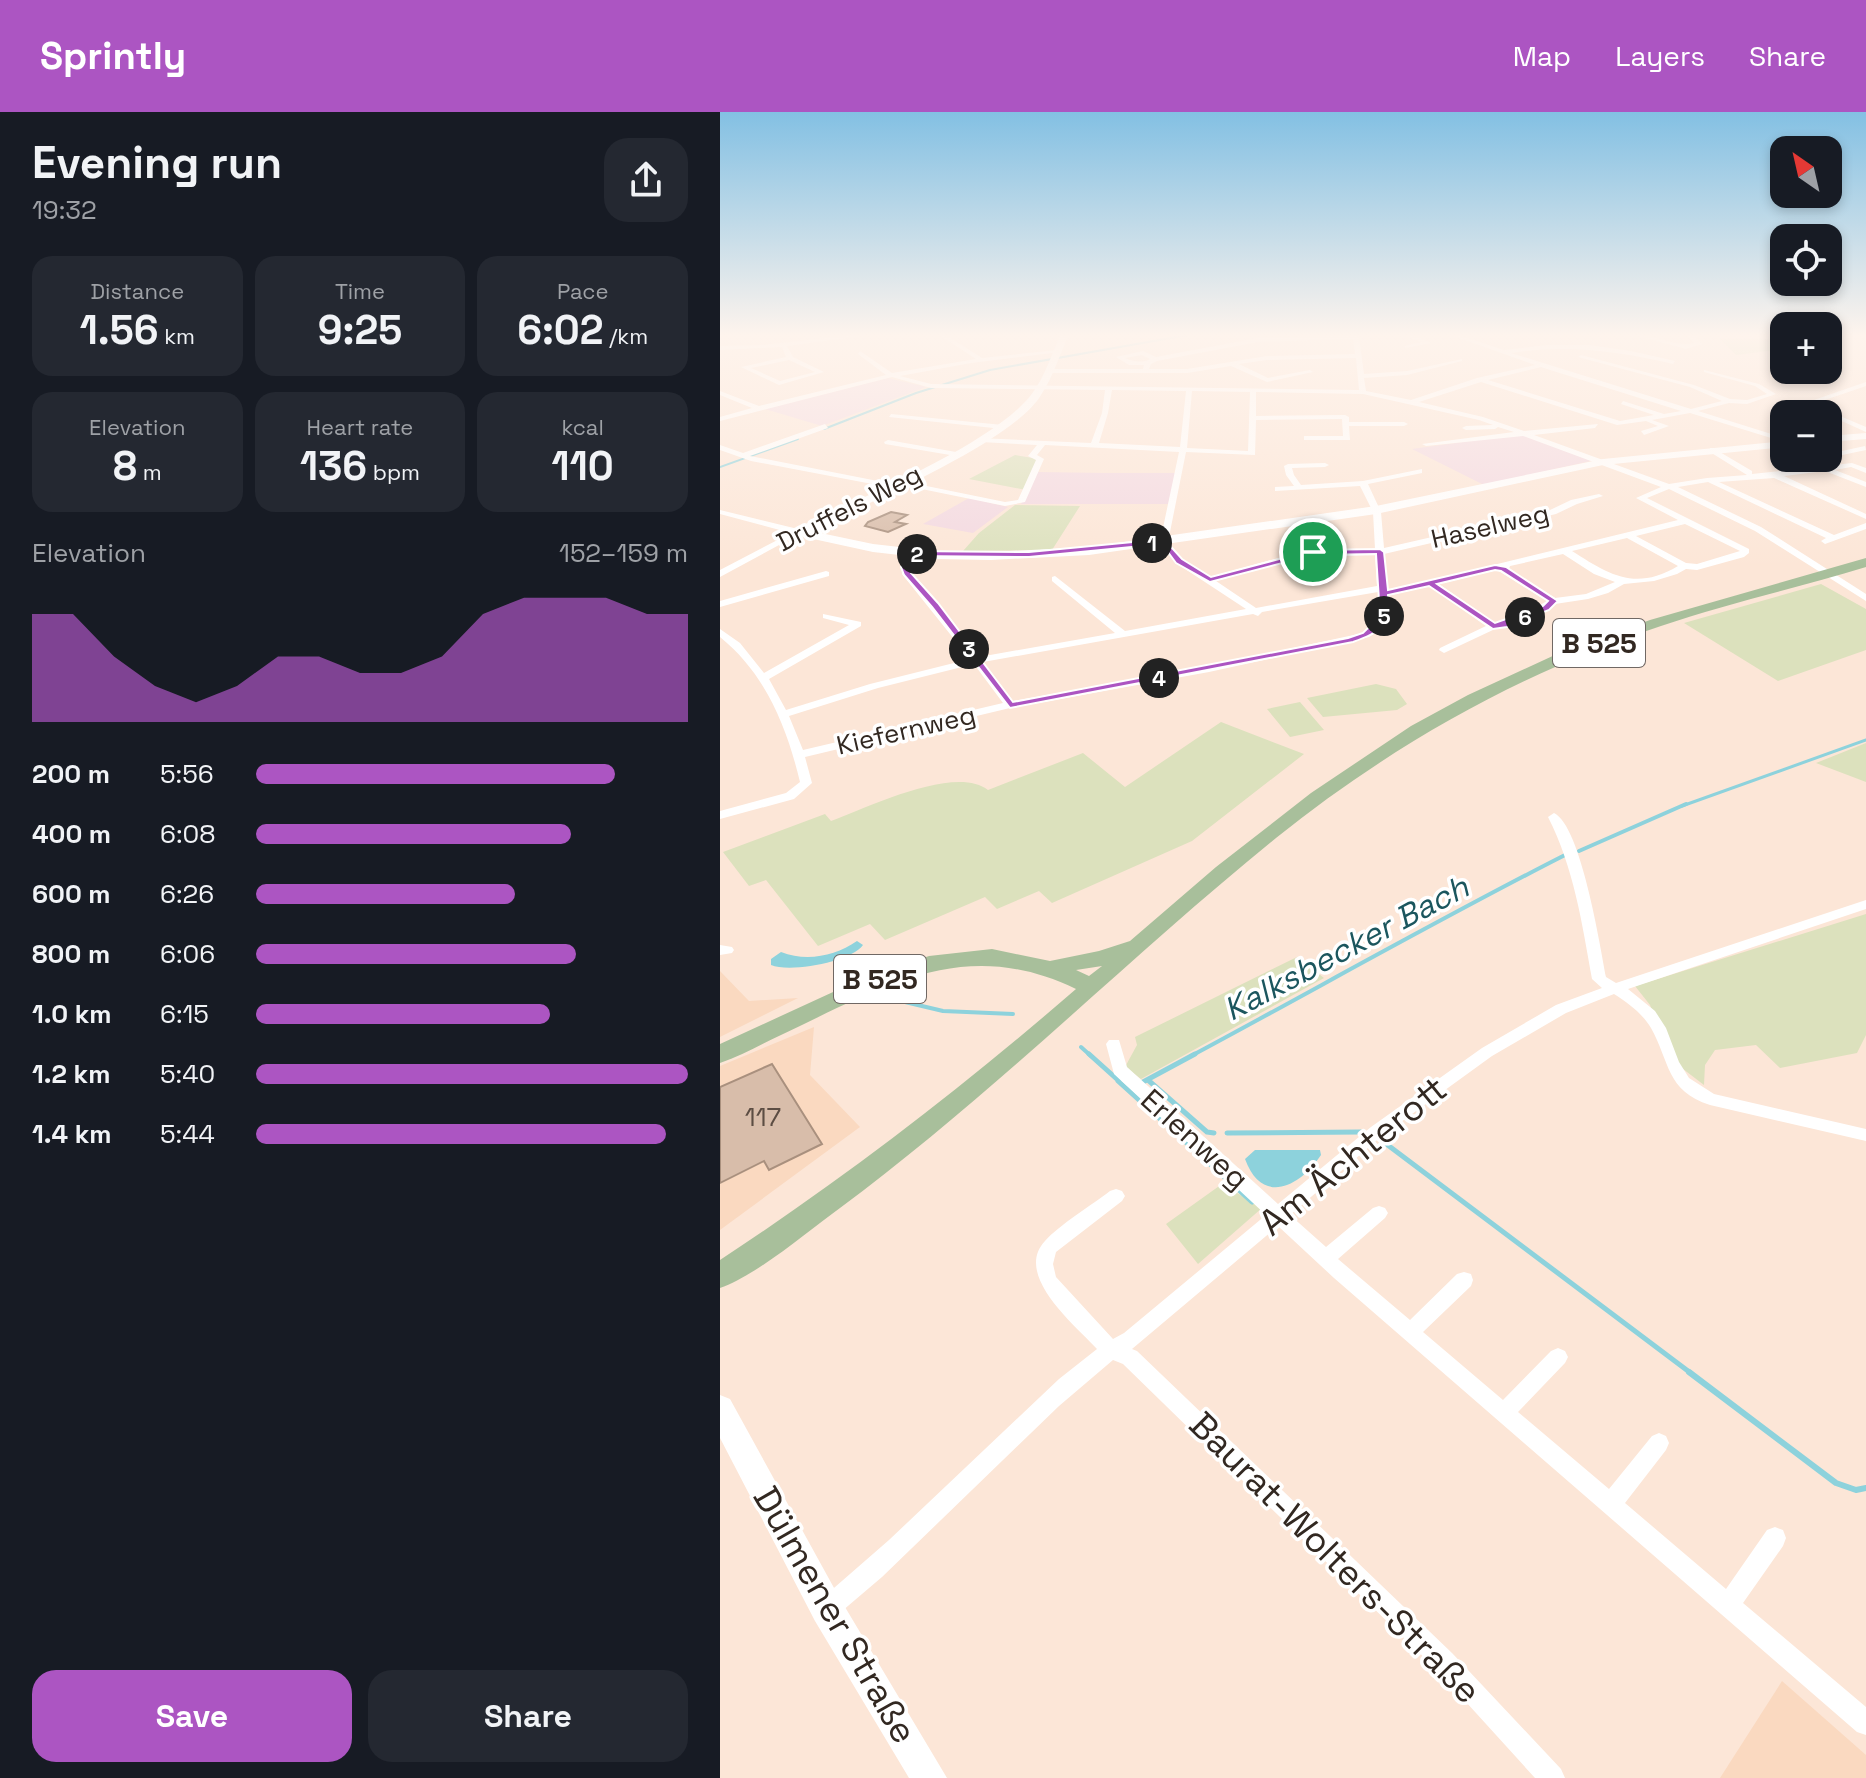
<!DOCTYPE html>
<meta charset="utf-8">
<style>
:root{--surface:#171b24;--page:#242831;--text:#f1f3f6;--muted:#9ea1a6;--accent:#ac55c2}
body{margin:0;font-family:"Space Grotesk",sans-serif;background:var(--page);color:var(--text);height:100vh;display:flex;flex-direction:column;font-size:30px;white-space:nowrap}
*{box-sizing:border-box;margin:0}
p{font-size:26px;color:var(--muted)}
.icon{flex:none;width:44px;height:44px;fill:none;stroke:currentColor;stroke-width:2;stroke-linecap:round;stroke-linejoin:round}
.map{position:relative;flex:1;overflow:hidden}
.details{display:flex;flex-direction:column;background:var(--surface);width:720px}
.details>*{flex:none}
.needle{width:52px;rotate:326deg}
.tools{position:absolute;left:1050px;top:24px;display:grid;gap:16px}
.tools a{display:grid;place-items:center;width:72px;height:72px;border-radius:16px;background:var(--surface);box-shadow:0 4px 12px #0003;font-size:40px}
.pin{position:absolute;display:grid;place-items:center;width:68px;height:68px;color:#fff;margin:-34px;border:4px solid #fff;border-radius:50%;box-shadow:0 2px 8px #0007}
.km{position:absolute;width:40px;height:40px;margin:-20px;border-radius:50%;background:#222;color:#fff;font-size:22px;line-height:40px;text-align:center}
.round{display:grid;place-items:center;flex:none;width:84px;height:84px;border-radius:24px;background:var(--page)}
.head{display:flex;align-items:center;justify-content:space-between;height:136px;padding:0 32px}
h1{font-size:44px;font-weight:700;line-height:60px}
.figures{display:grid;grid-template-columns:repeat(3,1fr);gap:12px;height:136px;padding:8px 32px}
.figures div{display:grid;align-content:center;border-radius:20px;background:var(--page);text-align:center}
.figures b{font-size:40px;font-weight:700}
.figures small{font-size:22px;font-weight:400}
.figures p{font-size:22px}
.chart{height:224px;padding:16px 32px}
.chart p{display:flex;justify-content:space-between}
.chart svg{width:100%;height:144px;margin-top:8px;fill:var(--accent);opacity:.7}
.cta{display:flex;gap:16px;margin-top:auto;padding:16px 32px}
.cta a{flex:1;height:92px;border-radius:24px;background:var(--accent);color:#fff;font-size:32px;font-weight:700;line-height:92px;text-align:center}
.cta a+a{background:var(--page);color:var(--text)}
ul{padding:0 32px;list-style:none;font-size:26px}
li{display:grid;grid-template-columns:128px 96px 1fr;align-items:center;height:60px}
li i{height:20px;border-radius:10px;background:var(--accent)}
header{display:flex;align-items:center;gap:48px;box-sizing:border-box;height:112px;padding:0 40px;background:var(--accent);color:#fff}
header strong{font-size:38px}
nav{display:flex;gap:44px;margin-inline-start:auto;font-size:28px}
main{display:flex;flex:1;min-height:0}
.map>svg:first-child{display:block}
.built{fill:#fad9c0}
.education{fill:#f3d9e1}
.green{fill:#dce1bd}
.water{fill:#8dd2dc}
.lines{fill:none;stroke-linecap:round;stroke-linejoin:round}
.stream-far4{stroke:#8dd2dc;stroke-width:2}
.stream-far3{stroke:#8dd2dc;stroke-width:3}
.stream-far2{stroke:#8dd2dc;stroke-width:4}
.stream-far1{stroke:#8dd2dc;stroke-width:5}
.stream{stroke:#8dd2dc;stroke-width:6}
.building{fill:#d8bdaa;stroke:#a9907e;stroke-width:2}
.street{fill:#fff;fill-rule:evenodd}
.secondary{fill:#fff;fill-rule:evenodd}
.primary{fill:#a8bf9b;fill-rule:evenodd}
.route{fill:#ac55c2;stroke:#fff;stroke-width:2;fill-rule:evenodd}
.labels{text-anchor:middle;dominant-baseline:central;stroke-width:7;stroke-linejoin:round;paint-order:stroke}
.far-street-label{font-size:26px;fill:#322821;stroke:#fff}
.number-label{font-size:26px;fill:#5c4d43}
.shield{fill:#fff;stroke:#706864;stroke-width:2}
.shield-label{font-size:28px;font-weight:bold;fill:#322821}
.street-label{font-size:30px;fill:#322821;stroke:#fff}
.water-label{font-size:32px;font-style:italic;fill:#1b565e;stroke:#fff}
.near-street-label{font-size:36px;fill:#322821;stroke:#fff}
</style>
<header>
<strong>Sprintly</strong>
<nav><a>Map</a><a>Layers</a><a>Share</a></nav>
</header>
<main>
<section class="details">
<div class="head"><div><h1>Evening run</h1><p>19:32</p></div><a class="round"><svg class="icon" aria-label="share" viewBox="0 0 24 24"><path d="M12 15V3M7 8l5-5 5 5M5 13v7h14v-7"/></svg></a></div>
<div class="figures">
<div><p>Distance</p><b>1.56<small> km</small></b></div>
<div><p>Time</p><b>9:25</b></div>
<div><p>Pace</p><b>6:02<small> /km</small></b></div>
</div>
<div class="figures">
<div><p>Elevation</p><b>8<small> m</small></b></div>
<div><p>Heart rate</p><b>136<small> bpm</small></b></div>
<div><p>kcal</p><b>110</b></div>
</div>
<div class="chart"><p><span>Elevation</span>152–159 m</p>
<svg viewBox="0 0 160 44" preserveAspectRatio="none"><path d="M0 44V11L10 11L20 24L30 33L40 38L50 33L60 24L70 24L80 29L90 29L100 24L110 11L120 6L130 6L140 6L150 11L160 11V44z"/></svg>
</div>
<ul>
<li><b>200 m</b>5:56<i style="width:83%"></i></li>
<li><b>400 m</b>6:08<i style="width:73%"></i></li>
<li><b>600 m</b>6:26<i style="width:60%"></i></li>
<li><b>800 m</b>6:06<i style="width:74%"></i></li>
<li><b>1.0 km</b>6:15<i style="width:68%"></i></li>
<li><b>1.2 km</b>5:40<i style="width:100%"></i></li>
<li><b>1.4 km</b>5:44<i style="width:95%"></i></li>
</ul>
<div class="cta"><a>Save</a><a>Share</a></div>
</section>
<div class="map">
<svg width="1146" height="1666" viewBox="0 0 1146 1666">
<rect width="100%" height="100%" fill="#fce6d7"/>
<path class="built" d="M0,859l29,30 49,-3 -78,39z
M94,915l-4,48 50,52 -140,103v-164z
M1062,1569l84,74v23h-146z"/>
<path class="education" d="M168,266l38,9 -104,39 -57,-17z
M802,322l73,26 -111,25 -72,-36z
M318,360l67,1h72l-9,31h-147z
M249,386l39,9 -35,26 -50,-9z"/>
<path class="green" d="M1000,227h64v10l-48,6z
M295,343l24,4 -13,31 -57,-11z
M295,393l65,1 -28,44 -89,1 16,-18z
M1101,472l45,25v41l-88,31 -94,-58z
M656,572l20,5 11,15 -10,6 -74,7 -16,-19z
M580,590l24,28 -34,7 -23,-28z
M501,610l83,32 -112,87 -140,62 -13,-12 -42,18 -12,-12 -100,43 -15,-16 -52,22 -52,-66 -17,6 -26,-34 102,-38 6,7c35,-13 125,-57 157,-31l95,-37 42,34z
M1146,631v39l-50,-19z
M1146,802v121l-9,18 -77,15 -24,-23 -41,5 -10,15 -1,20 -34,-26 -20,-54 -15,-19z
M577,845l27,21 -183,101 -16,-12 12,-22 -2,-8z
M502,1072l40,24 -64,56 -32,-40z"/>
<path class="water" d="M137,829l6,4c-12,17 -73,28 -92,20v-6l10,-7c26,10 54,4 76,-11z
M535,1038h65l1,5c-21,32 -59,51 -76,4z"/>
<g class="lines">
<path class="stream-far4" d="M104,317l92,-36 74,-23 203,-36
M0,355l78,-28"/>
<path class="stream-far3" d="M962,694l184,-66"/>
<path class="stream-far2" d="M859,739l107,-47
M164,885l59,14 70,3
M361,935l10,9
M471,944c125,-67 248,-137 374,-201"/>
<path class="stream-far1" d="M369,942l30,27
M428,968l59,52 7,1
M398,969l134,121
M423,970l52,-28
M507,1021l134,-1
M661,1028l311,234"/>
<path class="stream" d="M969,1260l147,111 20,7 10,-2"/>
</g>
<path class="building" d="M171,400l16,3 -12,7 11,2 -18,8 -23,-6 3,-4z
M52,952l50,80 -53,26 -5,-9 -44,22v-96z"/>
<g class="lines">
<path class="street" d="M142,222h14l-89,12 6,11 31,15 -45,13 -38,-18 45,-10 -4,-10 -62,3v-4l43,-1zM69,248l26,12 -35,9 -29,-13z
M218,222h6l38,24 75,-8 3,2 -89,11 -71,13 31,8 428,6 -3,-32 -89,2 -28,4 29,14 42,-8 3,2 -46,10 -36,-16 -44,7h-138l-3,-2 3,-2h94l1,-4h-15l-13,-8 27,-6 13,6 102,-19 98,-3 3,2 5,37 43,-3 55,-12v2l-55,14 -43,3 2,13 45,9 66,-22 58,-13 -87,-31h7l49,16 43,-5h42l42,6 44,10 -2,3c-54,-13 -107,-20 -162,-11l180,56 31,-8 -32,-14 -112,-30 3,-2 113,30 36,14 17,1 20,-6 -12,-8 -51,-14v-2l55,14 17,10 -29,10 -18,-1 -31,8 86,27v4l-94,-29 -38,7 17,6 -25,9 -3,-4 17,-5 -12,-5 -29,4 -136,-43 -62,20 64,15 41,14 74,-7 -3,4 -61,7 135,49 38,-6 40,-3 -37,-23v-4h3l39,23v3l100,-11 14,5v5l-15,-6 -16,3 31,12v5l-41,-16 -41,5 82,38v5l-92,-41 -55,4 115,53 32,-12v6l-41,15 -4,-3 5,-3 -118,-56 -30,5 83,40 105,67v7l-111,-70 -86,-42 -22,9 102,51v4l-5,4 -47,13 -11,-1 -9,5 -23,7 -30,3 -16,9 -20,6 -33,5 -26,16 -34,9 -51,24 -5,-3 1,-2 46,-22 -57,-40 -42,10c2,21 2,30 -18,41l-160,35 -199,36 -205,49 7,26 -18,16 -74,20v-8l66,-18 14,-11c-13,-54 -34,-108 -80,-145v-8l20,14 24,30 85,-48 -26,-7v-4l38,8v4l-92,53 17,31 84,-26 100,-25 -68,-85v-15l5,-8 7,2 -4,6 2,15 40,47 27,36 136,-24 -63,-52v-4l3,-1 70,55 121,-22 -70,-46 -16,-21 19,-90 -134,-7 -8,10 7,4 -19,43 -20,4 -103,-21 -14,2 -137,-26 -31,-11v-5l23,8 82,-29 3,4 -78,28 138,27 14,-2 103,21 13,-2 18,-40 -8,-4 9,-11 -56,-3h-3v-4l113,5 11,-30 3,-23 -174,-2 -39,-11 -172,44v-4l32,-9 -32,-13v-4l39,15 127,-31 -28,-21 2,-3 32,22 84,-14zM633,227l2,15 -88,2 -80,13h-38l2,-5 6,-3 101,-19zM422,243l8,4c-7,4 -17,3 -25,-1zM821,255l6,2 134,42 -17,3 -41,-13 -2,3 33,11 -34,6 -132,-41zM392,278l74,1 -6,56 -81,-4 9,-30zM472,279l58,1 -2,59 -61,-3zM536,280l107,2 116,26 14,5 -27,1 -4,2 4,2 29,-1 3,-2 16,5 -92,12 4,2 97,-10 138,51 -25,11 42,22 -291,71 -3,-37 172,-40 21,-10 26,-8 -4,-2 -28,6 -21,10 -166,38 -3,-36 -13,-28 54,-11v-4l-59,12 -62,4 -7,-10 -2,-7 33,-1 4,-2 -4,-2 -37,1 -4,2 2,9 8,11 -19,1v4l85,-5 13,26 2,37 -71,2 -94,26 -28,-18 -14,-17 18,-90 69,3 1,-35 86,-1 1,17h-39v4h46l-1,-14h55l4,-2 -4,-2h-55v-5l-4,-2 -89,1zM965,412l55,27 -43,13 -11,-1 -50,-27zM907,426l51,28c-43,26 -70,8 -106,-15zM843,442l31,20 21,8 -29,12 -31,4 -46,-29 1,-3zM655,443l2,31 -121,22 -40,-27 88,-24zM777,458l50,31 -25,15 -27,7 -56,-39zM658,480c1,19 2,30 -15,41l-154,33 -196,35 -30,-39 270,-48 5,2 4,-4zM254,552l29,39 -200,47 -14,-34 89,-28z
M687,222h11l-3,2 16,7 -26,5v-2l16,-4 -15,-6z
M911,222c21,-1 43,14 64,9l-9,-9h6l10,10 -16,5z
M1146,270v4l-47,16 9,9 38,16v5l-42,-19 -13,-12z
M171,302l112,11 4,2 -4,2 -114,-12z
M168,328l68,12 4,2 -4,2 -71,-12 -1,-2z
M1145,334l1,4 -38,8v-4z
M0,398l82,20 1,2 -83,45v-7l71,-37 -71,-19z
M106,459l3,1v4l-109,31v-6z
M834,701c27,13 46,132 52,164l10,6 250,-83v9l-238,80 27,22 11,17 13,34 10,16 25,16 152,35v12l-156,-36c-44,-14 -40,-43 -59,-77 -9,-15 -23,-25 -37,-34l-48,19 -74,43 -109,79 -93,80 36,32 47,-39 6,-2 6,2 3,5 -3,5 -47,41 72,61 47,-46 7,-2 7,2 2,6 -2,6 -48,46 80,68 48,-49 7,-3 7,3 3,6 -3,6 -47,49 91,77 43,-53 7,-3 7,3 3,7 -3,7 -41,53 101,86 41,-59 8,-3 8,3 3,8 -3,8 -40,57 123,104v28l-9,-3 -523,-454 -56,-52 -146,123 5,2 315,302 109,116 4,9h-30l-99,-109 -313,-305 -10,-4 -54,46 -177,171 -47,40 -8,3 -8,-3 -3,-8 3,-8 70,-61 170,-161 38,-30c-22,-24 -84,-74 -52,-108 14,-16 47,-36 65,-50l6,-2 6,2 3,5 -3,5 -66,51 -3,12 3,13 57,62 11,-6 142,-118 -152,-141 -8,-30 3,-4h10l8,27 151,137 93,-77 111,-79 74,-43 46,-17 -10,-9c-10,-56 -18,-111 -44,-162z
M0,833l12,2 2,3 -2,3 -12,2z"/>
<path class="secondary" d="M341,222h8c-9,20 -16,43 -28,61 -29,48 -176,109 -230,136l62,13 62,7 56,1 98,-5 287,-41 227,-47 181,-18v6l-181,18 -227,49 -287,41 -98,5 -56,-1 -62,-7 -78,-17v-6c61,-29 196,-83 236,-134 13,-16 21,-42 30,-61z
M1146,321v6l-38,3v-6z
M0,1283l10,4 109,198 108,181h-38l-94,-157 -95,-183z"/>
<path class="primary" d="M1146,446v9c-68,21 -138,36 -205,59 -141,47 -269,119 -385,212 -148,120 -282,256 -436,370 -33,24 -83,67 -120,80v-28c125,-82 243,-173 356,-271 -112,-54 -193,-2 -295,46 -20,9 -40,21 -61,28v-19l137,-63 72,-25 63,-7 58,12 49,-10 31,-10 86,-74 95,-74 100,-67 57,-31 89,-41 93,-34zM382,854l-13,10 -13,-6z"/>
</g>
<linearGradient id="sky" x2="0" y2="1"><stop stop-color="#83c0e3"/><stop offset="0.49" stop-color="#fef4ed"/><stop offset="1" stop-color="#fef4ed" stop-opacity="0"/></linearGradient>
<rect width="1146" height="455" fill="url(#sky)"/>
<path class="route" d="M444,427l18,20 29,18 102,-27 67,-1 4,3 4,38 107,-25 11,2 52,34 -9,9 -42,17 -14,2 -64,-43 -41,9c1,30 -6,37 -35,47l-343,66 -78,-101 -28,-32 -3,-8 9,-16 119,1zM442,432l14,19 34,19 103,-27 63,-1 4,62 -17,17 -15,5 -335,64 -75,-99 -27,-30 3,-17 115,1zM775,458l6,1 47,30 -5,5 -48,17 -58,-39z"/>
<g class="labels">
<g class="far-street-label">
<text transform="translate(129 396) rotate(-27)">Druffels Weg</text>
<text transform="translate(770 414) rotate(-13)">Haselweg</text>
<text transform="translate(186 618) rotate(-13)">Kiefernweg</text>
</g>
<g class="number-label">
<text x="43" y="1005">117</text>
</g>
<g class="shield">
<rect x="833" y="507" width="92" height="48" rx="6"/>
<rect x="114" y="843" width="92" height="48" rx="6"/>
</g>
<g class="shield-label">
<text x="879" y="531">B 525</text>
<text x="160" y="867">B 525</text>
</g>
<g class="street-label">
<text transform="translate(475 1027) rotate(42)">Erlenweg</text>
</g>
<g class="water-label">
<text transform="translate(626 836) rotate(-28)">Kalksbecker Bach</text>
</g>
<g class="near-street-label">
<text transform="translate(633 1044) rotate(-39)">Am Ächterott</text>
<text transform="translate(615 1446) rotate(45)">Baurat-Wolters-Straße</text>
<text transform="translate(115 1503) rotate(60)">Dülmener Straße</text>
</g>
</g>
</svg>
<div class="tools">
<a><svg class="needle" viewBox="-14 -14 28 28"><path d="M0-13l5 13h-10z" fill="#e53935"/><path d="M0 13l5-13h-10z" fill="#9ea1a6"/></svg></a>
<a><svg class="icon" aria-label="locate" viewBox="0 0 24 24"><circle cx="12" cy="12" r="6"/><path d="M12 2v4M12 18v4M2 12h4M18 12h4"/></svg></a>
<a>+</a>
<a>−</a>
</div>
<div class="pin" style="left:593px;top:440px;background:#1e9e55"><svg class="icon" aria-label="arrive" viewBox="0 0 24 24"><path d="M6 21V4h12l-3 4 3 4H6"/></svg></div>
<b class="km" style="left:432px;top:431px">1</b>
<b class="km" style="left:197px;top:442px">2</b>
<b class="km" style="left:249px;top:537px">3</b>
<b class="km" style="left:439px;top:566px">4</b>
<b class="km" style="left:664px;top:504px">5</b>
<b class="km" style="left:805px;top:505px">6</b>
</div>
</main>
